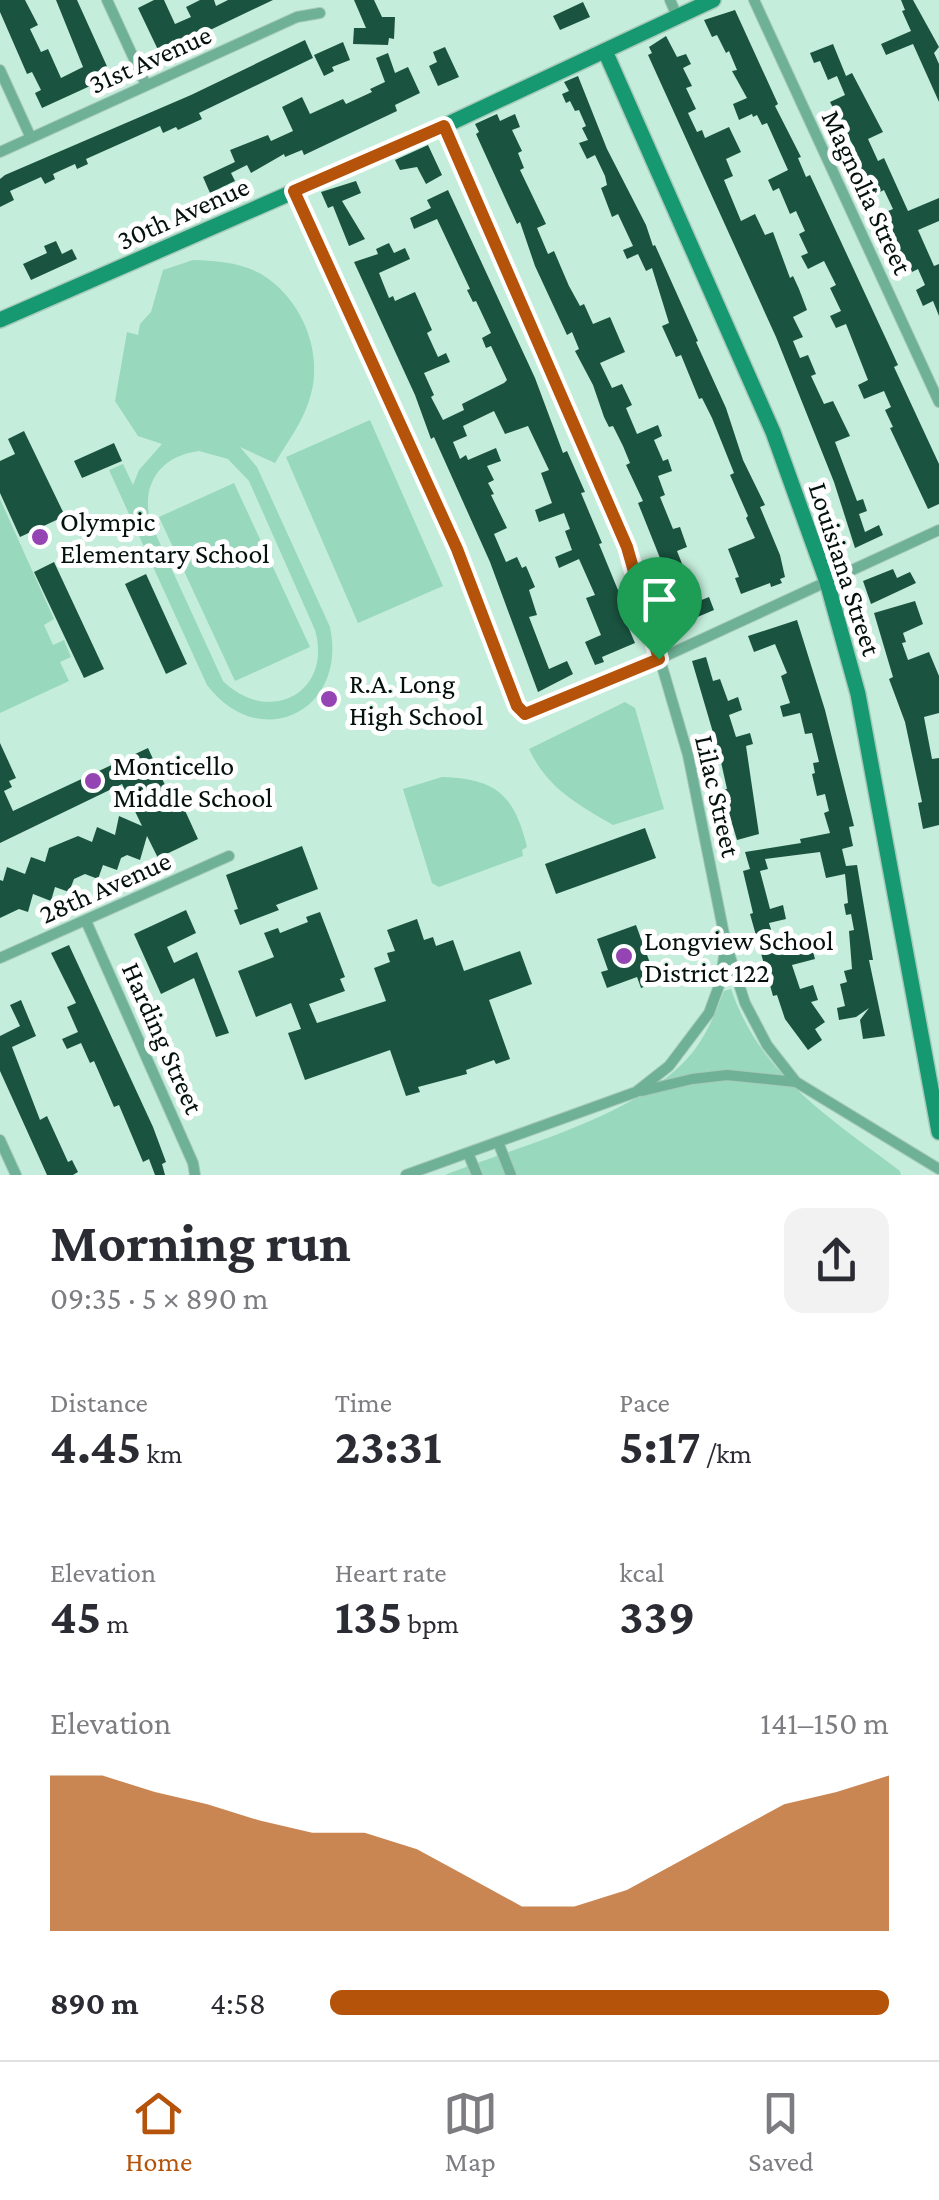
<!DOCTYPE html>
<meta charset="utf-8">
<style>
:root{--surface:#fff;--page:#f2f2f3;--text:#2b2b33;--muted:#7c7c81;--line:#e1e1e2;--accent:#b45309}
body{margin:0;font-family:"Crimson Pro",serif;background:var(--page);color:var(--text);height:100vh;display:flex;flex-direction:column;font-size:38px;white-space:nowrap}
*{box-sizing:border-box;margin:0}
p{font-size:32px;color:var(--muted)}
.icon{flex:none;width:55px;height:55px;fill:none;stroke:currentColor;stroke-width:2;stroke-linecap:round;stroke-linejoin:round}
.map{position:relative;height:1175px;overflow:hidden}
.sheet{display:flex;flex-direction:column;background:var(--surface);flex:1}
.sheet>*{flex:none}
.pin{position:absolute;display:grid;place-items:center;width:85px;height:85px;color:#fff;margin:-102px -42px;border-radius:50% 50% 50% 0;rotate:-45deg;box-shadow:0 0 10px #0007}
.pin .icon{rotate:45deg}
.round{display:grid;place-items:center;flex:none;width:105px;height:105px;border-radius:20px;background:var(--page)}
.head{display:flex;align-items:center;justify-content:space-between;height:170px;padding:0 50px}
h1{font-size:55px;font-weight:700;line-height:75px}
.stats{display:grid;grid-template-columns:repeat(3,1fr);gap:15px;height:170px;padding:10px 50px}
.stats div{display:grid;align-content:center}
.stats b{font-size:50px;font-weight:700}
.stats small{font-size:28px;font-weight:400}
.stats p{font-size:28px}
.chart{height:280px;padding:20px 50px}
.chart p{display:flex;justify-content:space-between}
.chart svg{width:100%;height:180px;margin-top:10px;fill:var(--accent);opacity:.7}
ul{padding:0 50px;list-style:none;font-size:32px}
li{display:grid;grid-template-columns:160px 120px 1fr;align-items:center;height:75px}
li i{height:25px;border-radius:12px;background:var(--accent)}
.dock{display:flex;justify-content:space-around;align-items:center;height:140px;border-top:2px solid var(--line);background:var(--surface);font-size:28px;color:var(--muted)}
.dock a{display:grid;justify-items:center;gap:5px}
.dock .on{color:var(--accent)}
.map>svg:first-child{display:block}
.green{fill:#98d8bc;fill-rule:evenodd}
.building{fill:#1a5440}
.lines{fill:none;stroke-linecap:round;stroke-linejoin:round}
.street-casing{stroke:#a6caba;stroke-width:12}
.secondary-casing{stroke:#a6caba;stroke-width:18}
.street{stroke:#6fb196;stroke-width:10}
.secondary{stroke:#169871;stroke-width:15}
.route-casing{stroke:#fff;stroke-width:20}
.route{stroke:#b45309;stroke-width:12}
.poi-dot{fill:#9544b3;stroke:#fff;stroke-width:4}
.labels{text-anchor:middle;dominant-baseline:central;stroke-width:10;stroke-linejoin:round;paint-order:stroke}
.street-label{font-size:28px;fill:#04110c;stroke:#fff}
.poi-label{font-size:28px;fill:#04110c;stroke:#fff;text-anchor:start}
</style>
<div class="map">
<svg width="939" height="1175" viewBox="0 0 939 1175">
<rect width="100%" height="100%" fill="#c5eddb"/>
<path class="green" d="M193,260c23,1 47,2 68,14 39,23 62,75 50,120 -6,25 -23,47 -36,69l-35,-16 17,20 73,160c18,85 -71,127 -123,58l-98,-215 14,-6 10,21 6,-15 23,-26 -24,-8 -23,-35 12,-69 11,3 2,-11 11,-12 12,-42zM199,451l29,8 21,22 66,149c18,63 -46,96 -92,51l-72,-157c-11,-38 8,-68 48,-73z
M370,420l73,166 -85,37 -72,-166z
M234,483l76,164 -75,34 -76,-164z
M0,499l54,120 -10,6 9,20 11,-5 7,17 -11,5 9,19 -69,32z
M625,702l10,6 29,101 -51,16c-36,-21 -66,-37 -84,-76z
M442,777c54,2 72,17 85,70l-5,3 1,6 -84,31 -7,-4 -29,-94z
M731,989c30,87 99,129 169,182l1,4h-456c72,-28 183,-57 237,-111 21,-20 32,-47 42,-73z"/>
<path class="building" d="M0,0h25l13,25 -8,4 11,23 7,-3 13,29 22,-11 -27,-67h21l33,73 -10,5 1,3 -59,27 -7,-15 6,-3 -9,-18 -5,2 -27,-62z
M154,0h10l11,24 16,-7 -5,-10 14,-7h14l2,6 12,-6h45l-113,54 -22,-46z
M354,0h20l8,17h13l-1,22 -5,-1 -1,7 -35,-1 1,-16h12z
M901,0h12l26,47 -5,6 5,11v38l-26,-58 -27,11 -5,-11 30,-13 -9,-20 3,-1z
M583,2l7,15 -30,13 -7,-14z
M735,10l43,94 -3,2 26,51 -3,1 8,19 4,-2 77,166 11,24 -4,2 45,97v40l-11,5 -38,-81 3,-1 -8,-17 6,-3 -7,-16 -20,8 -6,-14 10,-5 -22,-56 -10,4 -6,-12 11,-5 -11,-23 6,-3 -12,-24 -16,8 -7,-13 7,-3 -9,-19 6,-3 -9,-20 -6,3 -11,-26 -6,3 -5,-11 20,-10 -21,-47 -5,2 -5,-10 -4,2 -1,-3 -13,6 -6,-16 14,-6 -15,-27 5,-1 -8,-19 -3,2 -9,-18 -5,2 -8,-17z
M666,36l11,21 9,-3 5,10 -8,4 9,18 -6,2 10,21 -8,4 9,19 5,-2 3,8 24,-11 12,25 -15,7 7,17 -9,4 17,41 14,-7 10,21 8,-3 17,46 3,-2 6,13 8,21 -14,7 10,20 -10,4 7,17 8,-3 8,19 -5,2 13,28 9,-3 17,35 -15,6 22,59 6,-2 4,12 -8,3 6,18 14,-7 4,10 -28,13 -21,-66 -58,-145 -128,-282 4,-2 -3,-6z
M305,40l8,18 -114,55 3,6 -24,11 -2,-3 -13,6 -3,-7 -74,33 2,5 -11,5 -2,-5 -22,10 2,5 -10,5 -4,-7 -31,14 4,9 -14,7v-28l5,-4 186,-80z
M343,42l7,18 -18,7 2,4 -10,5 -10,-21z
M833,44l13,32 6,-3 31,59 -15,7 10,22 6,-3 24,53 31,-13v23l-21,9 16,36 5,-2v52l-6,-15 -10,5 -7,-16 9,-5 -7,-16 -6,3 -8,-18 -3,1 -20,-41 12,-5 -9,-19 -10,5 -10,-16 -13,-29 4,-1 -25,-47 15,-7 -8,-19 -9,4 -8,-19 -6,2 -4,-10z
M445,47l14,30 -21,9 -9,-20 8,-4 -4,-10z
M388,53l7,20 13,-6 12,26 -25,12 2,6 -93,44 -2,-5 -17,7 -1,-3 -33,19 -4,-8 -16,8 4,8 -25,12 -7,-16 32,-15 -5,-12 38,-15 3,6 22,-10 -11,-24 20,-10 8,17 33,-15 3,5 26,-12 -2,-3 15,-7 -9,-24z
M578,76l29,73 39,76 7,21 2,-1 43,96 -2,1 30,66 17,52 22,45 -5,2 20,48 5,22 -5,2 2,4 -11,4 -1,-4 -29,11 -6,-16 4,-1 -11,-28 27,-11 -9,-20 2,-2 -18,-41 4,-2 -22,-55 -10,-20 -3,1 -18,-44 -5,2 -14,-31 7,-3 -17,-55 -6,3 -8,-17 -11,5 -4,-9 10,-4 -15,-32 -6,3 -3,-8 -8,-21 6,-3 -2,-9 -10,-21 -8,4 -8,-16 9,-3 -6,-12 4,-2 -7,-16 -4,1 -5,-10 -4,2 -4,-9 7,-3 -5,-9z
M497,114l3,7 15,-7 5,13 -8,3 10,21 -4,2 6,15 -4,2 26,54 -9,4 11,26 6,-3 15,35 11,20 4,-2 9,20 17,-7 15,35 -25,11 12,25 10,-4 10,21 -6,3 11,26 21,-9 4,11 -8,4 9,21 5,-2 4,12 -14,5 7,19 -5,2 13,32 7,-2 7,20 -10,4 15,38 7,12 10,-4 5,13 -33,14 -18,-50 3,-1 -28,-70 5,-2 -17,-36 4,-2 -7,-17 -10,-20 -4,1 -5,-10 -11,-32 -18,-34 4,-2 -7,-17 -5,3 -32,-69 -15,-44 -3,2 -41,-90 3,-2 -4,-8z
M428,145l14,30 -16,9 -9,-17 -17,3 -5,-10z
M356,181l5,12 -19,8 23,38 -16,7 -16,-40 -5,2 -7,-16z
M448,190l87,188 28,75 4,-2 14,32 4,9 -4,1 21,50 -3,1 21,51 4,22 11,26 -33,14 2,5 -9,3 -10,-23 16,-7 -15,-37 9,-3 -16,-36 -20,9 -4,-11 17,-7 -7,-19 5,-2 -6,-16 -25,9 -4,-12 17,-7 -11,-30 8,-3 -21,-44 -23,8 -11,-23 -31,15 4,10 -14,6 7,17 6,-4 2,5 28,-12 5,13 -14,5 7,14 -6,3 6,11 -3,1 16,33 -13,6 12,28 11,-5 5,11 4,-2 9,21 -6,3 8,25 -8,2 20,52 18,-8 6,13 -35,18 -48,-130 -56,-125 -3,2 -16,-44 -61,-133 24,-8 -2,-5 13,-6 5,10 11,-5 5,11 -31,14 10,25 4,-2 2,5 20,-9 17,38 -5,3 11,24 8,-4 4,9 -26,11 10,22 -3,2 12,23 21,-10 -2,-6 42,-21 3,-3 -16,-34 -5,2 -4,-10 9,-5 -15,-32 -3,1 -6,-12 3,-1 -33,-70 -23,10 -4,-11 21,-10 -4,-8z
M56,241l6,13 10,-5 5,10 -46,21 -8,-16 24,-11 -3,-7z
M24,431l41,85 -45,21 -20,-44v-32l15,-7 -7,-15z
M114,443l8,18 -40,17 -8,-17z
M54,562l50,107 -20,9 -50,-106z
M893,569l4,9 13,-6 6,11 -45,21 -8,-23z
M146,574l41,90 -21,10 -41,-90z
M915,601l8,23 -20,9 3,9 -4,1 6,17 21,-8 10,24v37l-15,4 8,42 7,-1v67l-16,4 -5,-26 4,-1 -17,-80 -16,-43 4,-2 -19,-64z
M797,620l28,90 29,116 -5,1 4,19 -11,3 4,17 11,-1 16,95h-4l16,76 -22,3 -3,-19 9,-12 -13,9 -17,3 -2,-12 8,-2 -5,-22 7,-2 -3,-11 8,-2 -3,-38 5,-1 -3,-16 -5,1 -2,-11 4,-1 -3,-29 -19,4 -6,-26 -55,7 3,10 -8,2 10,38 13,-4 3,14 -17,4 10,32 20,-5 -3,-9 13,-4 6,22 -23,6 8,24 13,-4 5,15 -7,2 14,20 -10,7 7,11 -14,10 -23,-31 -8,-24 -4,1 -23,-82 3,-1 -10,-42 7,-2 -5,-17 56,-9 -1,-4 30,-6 -6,-20 5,-2 -4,-17 -8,2 -5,-22 3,-1 -2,-10 6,-1 -7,-29 -7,1 -5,-21 -17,4 -3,-11 10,-3 -9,-27 6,-3 -12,-29 -21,8 -6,-16z
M706,657l7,24 7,-2 8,22 10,-4 4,13 -13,5 7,22 14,-4 3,11 -7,2 13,88 -22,6 -15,-50 5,-1 -8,-36 -27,-92z
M0,743l16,35 -7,3 3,6 -8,4 9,20 135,-63 22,48 7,-3 21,46 -40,19 -11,-22 -7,24 -13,-5 -6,3 -4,12 -14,-5 -5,14 -13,-5 -11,5 -5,13 -14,-5 -4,14 -18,-7 -5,18 -9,-3 -19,9v-38l3,1 4,-14 18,7 6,-17 14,5 4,-14 29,-12 14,6 5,-15 18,8 4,-19 23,10 -20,-42 -122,59z
M645,828l11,30 -100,36 -11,-30z
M302,846l16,43 -42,16 3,5 -39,15 -6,-15 4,-1 -12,-34z
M186,910l10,23 -29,14 7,16 23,-11 32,81 -13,4 -22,-59 -33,16 -27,-60z
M320,912l25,65 -5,2 5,12 -36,13 8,19 69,-22 -12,-33 16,-6 -3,-9 8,-2 -8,-21 30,-11 7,21 9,-3 3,9 17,-6 11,31 56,-20 12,33 -43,16 21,59 -14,5 -2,-4 -28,10 1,4 -49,13 2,5 -14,4 -16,-46 -85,30 -17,-47 13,-4 -10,-26 -35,14 -18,-46 36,-14 -10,-24 14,-5 2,5 28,-11 -2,-5z
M636,925l21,57 -16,6 -4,-11 -30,11 -6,-16 7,-2 -11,-31z
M69,945l84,182 13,35 -4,2 3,11h-10l-6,-16 -6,3 -24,-57 -5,2 -20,-46 -4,2 -9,-20 -14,6 -5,-10 16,-7 -11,-25 9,-4 -25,-50z
M21,1000l15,36 -24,11 28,73 7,-4 21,46 4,-2 6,12 -5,3h-26l-47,-104v-35l20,-10 -10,-21z"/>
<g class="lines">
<defs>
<path id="street" d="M107,0l39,85
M670,0l7,16
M754,0l185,402
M0,70l31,68
M444,126l183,421 61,208 38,189 19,59 22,42 29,37
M0,152l297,-135 23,-4
M293,191l164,358 60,157 8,8 134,-55 280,-129
M86,921l107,242 2,12
M0,958l229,-102
M642,1091l50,-12 35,-4 69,7 143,87
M0,1140l16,35
M498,1142l13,33
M468,1153l9,22
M406,1175l230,-83 33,-26 40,-53 11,-30 5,-33"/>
<path id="secondary" d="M605,51l168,381 54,150 31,112 81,438
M0,320l444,-194 269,-126"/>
</defs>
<use href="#street" class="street-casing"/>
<use href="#secondary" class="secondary-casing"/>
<use href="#street" class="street"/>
<use href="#secondary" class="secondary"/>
</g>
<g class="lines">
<defs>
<path id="route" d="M444,126l183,421 32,112 -134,55 -8,-8 -60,-157 -163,-358z"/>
</defs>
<use href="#route" class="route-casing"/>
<use href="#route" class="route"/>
</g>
<g class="poi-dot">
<circle cx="40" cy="537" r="10"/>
<circle cx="329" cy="699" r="10"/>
<circle cx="93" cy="781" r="10"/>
<circle cx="624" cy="956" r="10"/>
</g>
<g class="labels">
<g class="street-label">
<text transform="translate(150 59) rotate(-24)">31st Avenue</text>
<text transform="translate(867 192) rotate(65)">Magnolia Street</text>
<text transform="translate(183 213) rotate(-24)">30th Avenue</text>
<text transform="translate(845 569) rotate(72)">Louisiana Street</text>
<text transform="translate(718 796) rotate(77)">Lilac Street</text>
<text transform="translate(105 887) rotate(-24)">28th Avenue</text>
<text transform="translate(163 1038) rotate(66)">Harding Street</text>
</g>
<g class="poi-label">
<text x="60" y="521">Olympic<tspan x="60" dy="32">Elementary School</tspan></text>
<text x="349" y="683">R.A. Long<tspan x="349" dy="32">High School</tspan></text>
<text x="113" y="765">Monticello<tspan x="113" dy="32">Middle School</tspan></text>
<text x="644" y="940">Longview School<tspan x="644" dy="32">District 122</tspan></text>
</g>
</g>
</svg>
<div class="pin" style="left:659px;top:659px;background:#1e9e55"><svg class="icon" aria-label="arrive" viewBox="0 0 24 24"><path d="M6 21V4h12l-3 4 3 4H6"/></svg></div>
</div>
<section class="sheet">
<div class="head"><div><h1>Morning run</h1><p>09:35 · 5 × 890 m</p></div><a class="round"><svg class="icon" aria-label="share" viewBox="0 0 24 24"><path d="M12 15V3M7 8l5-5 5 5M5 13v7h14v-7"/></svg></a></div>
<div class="stats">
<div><p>Distance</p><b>4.45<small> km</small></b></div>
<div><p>Time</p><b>23:31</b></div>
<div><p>Pace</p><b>5:17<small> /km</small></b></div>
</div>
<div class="stats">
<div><p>Elevation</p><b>45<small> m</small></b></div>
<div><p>Heart rate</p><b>135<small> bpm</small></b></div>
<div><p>kcal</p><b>339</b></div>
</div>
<div class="chart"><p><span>Elevation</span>141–150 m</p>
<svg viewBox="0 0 160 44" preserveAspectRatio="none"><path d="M0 44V6L10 6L20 10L30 13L40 17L50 20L60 20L70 24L80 31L90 38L100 38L110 34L120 27L130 20L140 13L150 10L160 6V44z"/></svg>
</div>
<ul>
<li><b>890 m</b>4:58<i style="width:100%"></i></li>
</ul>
</section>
<nav class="dock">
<a class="on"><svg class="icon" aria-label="home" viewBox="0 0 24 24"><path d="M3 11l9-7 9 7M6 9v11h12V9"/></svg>Home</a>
<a><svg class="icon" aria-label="map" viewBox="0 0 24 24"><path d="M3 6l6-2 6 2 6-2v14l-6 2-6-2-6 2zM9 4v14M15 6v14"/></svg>Map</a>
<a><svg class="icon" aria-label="saved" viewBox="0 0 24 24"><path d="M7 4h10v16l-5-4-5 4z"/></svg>Saved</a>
</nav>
